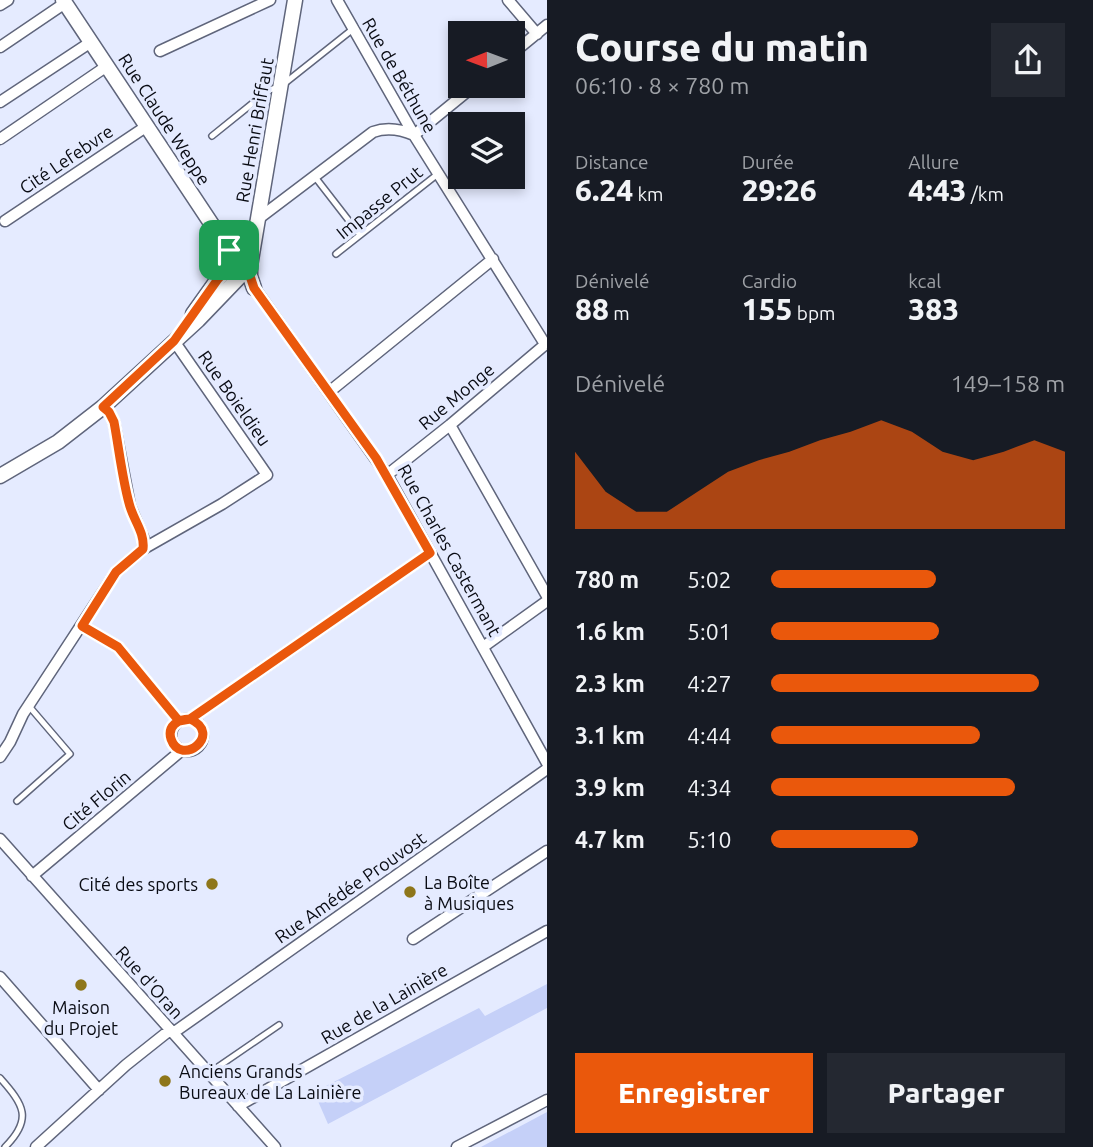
<!DOCTYPE html>
<html lang="fr">
<meta charset="utf-8">
<style>
:root{--surface:#171b24;--page:#242831;--text:#f1f3f6;--muted:#9ea1a6;--accent:#ea580c}
body{margin:0;font-family:Ubuntu,sans-serif;background:var(--page);color:var(--text);height:100vh;display:flex;flex-direction:column;font-size:26px;white-space:nowrap}
*{box-sizing:border-box;margin:0}
p{font-size:23px;color:var(--muted)}
.icon{flex:none;width:38px;height:38px;fill:none;stroke:currentColor;stroke-width:2;stroke-linecap:round;stroke-linejoin:round}
.map{position:relative;flex:1;overflow:hidden}
.panel{display:flex;flex-direction:column;background:var(--surface);width:546px}
.panel>*{flex:none}
.needle{width:46px;rotate:269deg}
.controls{position:absolute;left:448px;top:21px;display:grid;gap:14px}
.controls a{display:grid;place-items:center;width:77px;height:77px;border-radius:0px;background:var(--surface);box-shadow:0 4px 10px #0003;font-size:35px}
.pin{position:absolute;display:grid;place-items:center;width:60px;height:60px;color:#fff;margin:-30px;border-radius:14px;box-shadow:0 4px 10px #0006}
.round{display:grid;place-items:center;flex:none;width:74px;height:74px;border-radius:0px;background:var(--page)}
.headline{display:flex;align-items:center;justify-content:space-between;height:119px;padding:0 28px}
h1{font-size:38px;font-weight:800;line-height:52px}
.metrics{display:grid;grid-template-columns:repeat(3,1fr);gap:10px;height:119px;padding:7px 28px}
.metrics div{display:grid;align-content:center}
.metrics b{font-size:30px;font-weight:800}
.metrics small{font-size:19px;font-weight:400}
.metrics p{font-size:19px}
.chart{height:196px;padding:14px 28px}
.chart p{display:flex;justify-content:space-between}
.chart svg{width:100%;height:126px;margin-top:7px;fill:var(--accent);opacity:.7}
.cta{display:flex;gap:14px;margin-top:auto;padding:14px 28px}
.cta a{flex:1;height:80px;border-radius:0px;background:var(--accent);color:#fff;font-size:28px;font-weight:800;line-height:80px;text-align:center}
.cta a+a{background:var(--page);color:var(--text)}
ul{padding:0 28px;list-style:none;font-size:23px}
li{display:grid;grid-template-columns:112px 84px 1fr;align-items:center;height:52px}
li i{height:18px;border-radius:9px;background:var(--accent)}
main{display:flex;flex:1;min-height:0}
.map>svg:first-child{display:block}
.grass{fill:#c5d0f8}
.lines{fill:none;stroke-linecap:round;stroke-linejoin:round}
.service-casing{stroke:#5f657b;stroke-width:8}
.minor-casing{stroke:#5f657b;stroke-width:13}
.tertiary-casing{stroke:#5f657b;stroke-width:17}
.service{stroke:#fff;stroke-width:5}
.minor{stroke:#fff;stroke-width:10}
.tertiary{stroke:#fff;stroke-width:14}
.route-casing{stroke:#fff;stroke-width:14}
.route{stroke:#ea580c;stroke-width:9}
.poi-dot{fill:#8e761a;stroke:#e5ebff;stroke-width:2.5}
.labels{text-anchor:middle;dominant-baseline:central;stroke-width:7;stroke-linejoin:round;paint-order:stroke}
.street-label{font-size:18px;fill:#090b13;stroke:#e5ebff}
.poi-label{font-size:18px;fill:#090b13;stroke:#e5ebff;text-anchor:start}
</style>
<main>
<div class="map">
<svg width="547" height="1147" viewBox="0 0 547 1147">
<rect width="100%" height="100%" fill="#e5ebff"/>
<path class="grass" d="M547,984v24l-219,116 -14,-32 165,-84 6,8z
M547,1112v35h-66z"/>
<g class="lines">
<defs>
<path id="service" d="M212,136l57,-46 11,-3 73,-58
M315,177l45,58
M336,254l103,-81
M17,801l53,-47 -42,-49
M209,1073l70,-48
M0,1078c24,27 33,41 5,69"/>
<path id="minor" d="M337,0l77,135 131,209
M508,0l29,34
M0,5l8,-5
M0,47l65,-44
M160,51l110,-51
M513,53l34,-28
M0,102l91,-60
M414,135l60,-49
M0,139l107,-73
M258,219l115,-87c14,-5 27,-3 41,3
M5,221l142,-95
M251,283l136,192 160,288
M329,392l164,-133
M103,407l6,5 5,10 16,84 13,31v12
M450,425l97,171
M387,475l63,-50 97,-82
M82,626l36,21 61,74
M483,647l64,-46
M190,719l240,-166
M171 735a16 16 0 1 1 32 0a16 16 0 1 1-32 0Z
M0,757l10,-15 13,-28 93,-142 27,-23 79,-45 45,-29 -93,-134
M0,839l275,308
M32,876l150,-126
M413,939l134,-88
M0,977l99,113
M173,1033l374,-264
M238,1106l309,-175
M36,1147l90,-82 44,-35
M457,1147l90,-47"/>
<path id="tertiary" d="M63,0l181,273
M254,288l-4,-12v-10l45,-266
M193,314l25,-35 17,-19
M0,476l58,-34 45,-35 95,-87 52,-54"/>
</defs>
<use href="#service" class="service-casing"/>
<use href="#minor" class="minor-casing"/>
<use href="#tertiary" class="tertiary-casing"/>
<use href="#service" class="service"/>
<use href="#minor" class="minor"/>
<use href="#tertiary" class="tertiary"/>
</g>
<g class="lines">
<defs>
<path id="route" d="M229,250l6,10 -17,19 -44,62 -71,66 6,5 5,10c5,27 8,55 15,81 4,17 16,29 14,46l-27,23 -34,54 36,21 61,74 11,-2c34,15 -9,49 -19,20 -4,-13 7,-20 19,-20l240,-166 -54,-95 -122,-170 -5,-15 4,-29c-12,18 -21,7 -31,-5l7,11"/>
</defs>
<use href="#route" class="route-casing"/>
<use href="#route" class="route"/>
</g>
<g class="poi-dot">
<circle cx="212" cy="884" r="7"/>
<circle cx="410" cy="892" r="7"/>
<circle cx="81" cy="985" r="7"/>
<circle cx="165" cy="1081" r="7"/>
</g>
<g class="labels">
<g class="street-label">
<text transform="translate(400 75) rotate(60)">Rue de Béthune</text>
<text transform="translate(165 119) rotate(57)">Rue Claude Weppe</text>
<text transform="translate(254 130) rotate(-80)">Rue Henri Briffaut</text>
<text transform="translate(66 159) rotate(-34)">Cité Lefebvre</text>
<text transform="translate(379 202) rotate(-39)">Impasse Prut</text>
<text transform="translate(456 396) rotate(-40)">Rue Monge</text>
<text transform="translate(235 398) rotate(55)">Rue Boieldieu</text>
<text transform="translate(450 550) rotate(61)">Rue Charles Castermant</text>
<text transform="translate(96 800) rotate(-40)">Cité Florin</text>
<text transform="translate(350 887) rotate(-35)">Rue Amédée Prouvost</text>
<text transform="translate(150 982) rotate(48)">Rue d'Oran</text>
<text transform="translate(384 1003) rotate(-30)">Rue de la Lainière</text>
</g>
<g class="poi-label">
<text x="424" y="882">La Boîte<tspan x="424" dy="21">à Musiques</tspan></text>
<text x="198" y="884" text-anchor="end">Cité des sports</text>
<text x="81" y="1007" text-anchor="middle">Maison<tspan x="81" dy="21">du Projet</tspan></text>
<text x="179" y="1071">Anciens Grands<tspan x="179" dy="21">Bureaux de La Lainière</tspan></text>
</g>
</g>
</svg>
<div class="controls">
<a><svg class="needle" viewBox="-14 -14 28 28"><path d="M0-13l5 13h-10z" fill="#e53935"/><path d="M0 13l5-13h-10z" fill="#9ea1a6"/></svg></a>
<a><svg class="icon" aria-label="layers" viewBox="0 0 24 24"><path d="M12 4l9 5-9 5-9-5zM3 14l9 5 9-5"/></svg></a>
</div>
<div class="pin" style="left:229px;top:250px;background:#1e9e55"><svg class="icon" aria-label="arrive" viewBox="0 0 24 24"><path d="M6 21V4h12l-3 4 3 4H6"/></svg></div>
</div>
<section class="panel">
<div class="headline"><div><h1>Course du matin</h1><p>06:10 · 8 × 780 m</p></div><a class="round"><svg class="icon" aria-label="share" viewBox="0 0 24 24"><path d="M12 15V3M7 8l5-5 5 5M5 13v7h14v-7"/></svg></a></div>
<div class="metrics">
<div><p>Distance</p><b>6.24<small> km</small></b></div>
<div><p>Durée</p><b>29:26</b></div>
<div><p>Allure</p><b>4:43<small> /km</small></b></div>
</div>
<div class="metrics">
<div><p>Dénivelé</p><b>88<small> m</small></b></div>
<div><p>Cardio</p><b>155<small> bpm</small></b></div>
<div><p>kcal</p><b>383</b></div>
</div>
<div class="chart"><p><span>Dénivelé</span>149–158 m</p>
<svg viewBox="0 0 160 44" preserveAspectRatio="none"><path d="M0 44V17L10 31L20 38L30 38L40 31L50 24L60 20L70 17L80 13L90 10L100 6L110 10L120 17L130 20L140 17L150 13L160 17V44z"/></svg>
</div>
<ul>
<li><b>780 m</b>5:02<i style="width:56%"></i></li>
<li><b>1.6 km</b>5:01<i style="width:57%"></i></li>
<li><b>2.3 km</b>4:27<i style="width:91%"></i></li>
<li><b>3.1 km</b>4:44<i style="width:71%"></i></li>
<li><b>3.9 km</b>4:34<i style="width:83%"></i></li>
<li><b>4.7 km</b>5:10<i style="width:50%"></i></li>
</ul>
<div class="cta"><a>Enregistrer</a><a>Partager</a></div>
</section>
</main>
